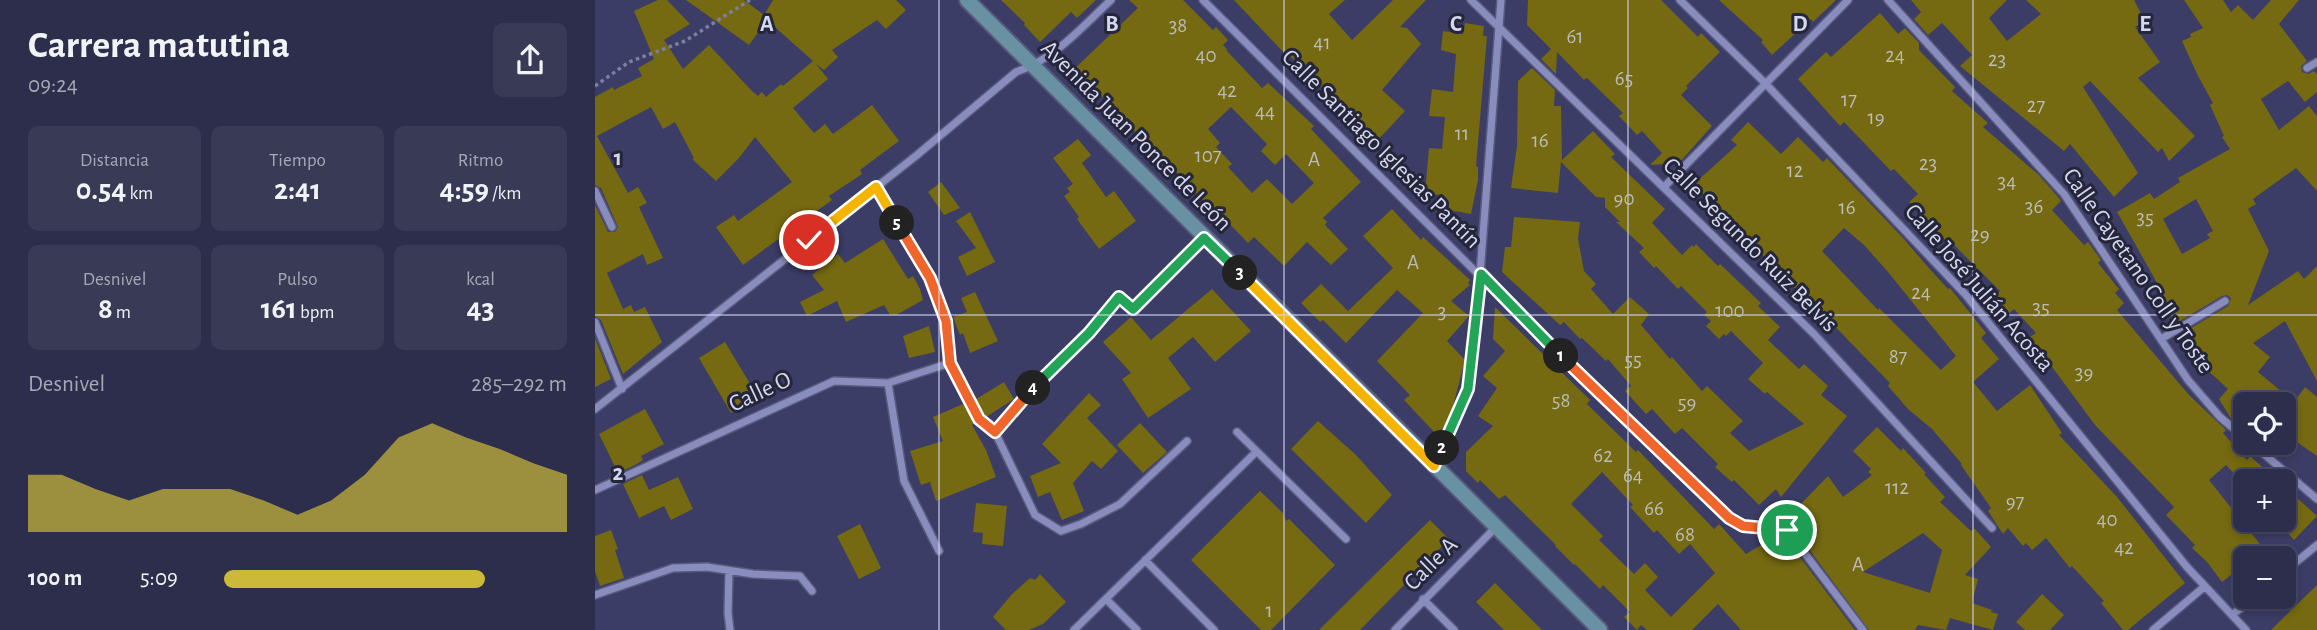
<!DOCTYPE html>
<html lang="es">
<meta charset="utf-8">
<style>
:root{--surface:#2c2e4c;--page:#383a56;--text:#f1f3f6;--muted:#a6a8b5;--line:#484a64;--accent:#ccb938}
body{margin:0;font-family:"Alegreya Sans",sans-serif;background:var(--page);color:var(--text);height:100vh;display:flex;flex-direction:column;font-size:26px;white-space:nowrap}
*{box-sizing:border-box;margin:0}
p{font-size:23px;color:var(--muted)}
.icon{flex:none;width:38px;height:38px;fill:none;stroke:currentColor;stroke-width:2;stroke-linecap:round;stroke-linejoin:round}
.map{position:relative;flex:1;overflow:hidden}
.panel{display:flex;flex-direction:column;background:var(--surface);width:595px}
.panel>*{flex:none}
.tools{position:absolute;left:1638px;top:392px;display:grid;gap:14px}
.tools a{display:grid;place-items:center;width:63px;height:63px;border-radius:10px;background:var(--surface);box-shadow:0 4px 10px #0003,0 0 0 2px var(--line);font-size:35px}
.pin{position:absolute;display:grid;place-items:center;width:60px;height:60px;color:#fff;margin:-30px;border:4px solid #fff;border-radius:50%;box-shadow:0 2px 7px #0007}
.km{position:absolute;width:35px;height:35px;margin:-18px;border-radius:50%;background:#222;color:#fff;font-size:19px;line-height:35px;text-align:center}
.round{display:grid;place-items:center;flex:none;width:74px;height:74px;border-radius:10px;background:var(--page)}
.head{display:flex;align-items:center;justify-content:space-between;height:119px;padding:0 28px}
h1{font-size:38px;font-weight:700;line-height:52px}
.metrics{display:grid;grid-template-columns:repeat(3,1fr);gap:10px;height:119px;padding:7px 28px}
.metrics div{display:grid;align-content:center;border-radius:10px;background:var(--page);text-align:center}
.metrics b{font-size:30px;font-weight:700}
.metrics small{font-size:19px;font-weight:400}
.metrics p{font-size:19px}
.chart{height:196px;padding:14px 28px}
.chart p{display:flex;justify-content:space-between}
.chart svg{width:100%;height:126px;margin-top:7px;fill:var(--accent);opacity:.7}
ul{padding:0 28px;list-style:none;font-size:23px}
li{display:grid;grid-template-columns:112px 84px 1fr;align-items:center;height:52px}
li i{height:18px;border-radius:9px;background:var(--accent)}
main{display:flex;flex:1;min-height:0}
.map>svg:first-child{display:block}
.building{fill:#756911;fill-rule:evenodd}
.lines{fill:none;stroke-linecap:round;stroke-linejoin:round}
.street-casing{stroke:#58597c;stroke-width:10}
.secondary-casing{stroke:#58597c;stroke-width:18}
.path{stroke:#7c7fa1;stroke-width:3.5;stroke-dasharray:3.5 3.5;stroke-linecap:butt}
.street{stroke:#898dbd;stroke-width:7}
.secondary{stroke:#6891a4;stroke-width:14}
.split-1-casing{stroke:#fff;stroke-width:14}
.split-2-casing{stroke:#fff;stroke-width:14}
.split-3-casing{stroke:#fff;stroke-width:14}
.split-4-casing{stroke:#fff;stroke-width:14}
.split-5-casing{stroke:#fff;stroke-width:14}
.split-6-casing{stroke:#fff;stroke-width:14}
.split-1{stroke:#f0652b;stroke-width:9}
.split-2{stroke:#22a559;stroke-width:9}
.split-3{stroke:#f5b400;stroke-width:9}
.split-4{stroke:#22a559;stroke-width:9}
.split-5{stroke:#f0652b;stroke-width:9}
.split-6{stroke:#f5b400;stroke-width:9}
.grid{fill:none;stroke:#d4d7f0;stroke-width:2;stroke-opacity:0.55}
.labels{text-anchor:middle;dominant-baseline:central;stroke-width:6;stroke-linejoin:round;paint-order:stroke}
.number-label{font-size:21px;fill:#bcbcb8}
.street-label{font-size:24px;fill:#d4d7f0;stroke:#252639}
.grid-label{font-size:23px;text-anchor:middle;font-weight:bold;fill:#d4d7f0;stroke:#252639;stroke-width:6;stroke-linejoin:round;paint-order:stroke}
</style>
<main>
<section class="panel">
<div class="head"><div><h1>Carrera matutina</h1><p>09:24</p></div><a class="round"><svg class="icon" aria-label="share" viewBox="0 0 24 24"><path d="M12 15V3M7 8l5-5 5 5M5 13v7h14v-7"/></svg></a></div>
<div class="metrics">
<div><p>Distancia</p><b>0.54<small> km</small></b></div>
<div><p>Tiempo</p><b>2:41</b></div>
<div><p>Ritmo</p><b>4:59<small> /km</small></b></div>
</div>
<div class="metrics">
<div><p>Desnivel</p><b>8<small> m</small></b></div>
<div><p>Pulso</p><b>161<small> bpm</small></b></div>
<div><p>kcal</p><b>43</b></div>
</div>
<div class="chart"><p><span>Desnivel</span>285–292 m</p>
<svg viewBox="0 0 160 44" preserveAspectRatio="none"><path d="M0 44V24L10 24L20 29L30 33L40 29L50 29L60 29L70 33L80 38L90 33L100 24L110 11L120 6L130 11L140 15L150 20L160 24V44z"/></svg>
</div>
<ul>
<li><b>100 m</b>5:09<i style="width:76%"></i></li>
</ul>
</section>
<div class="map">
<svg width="1722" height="630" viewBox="0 0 1722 630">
<rect width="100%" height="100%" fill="#3b3d66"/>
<path class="building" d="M63,0h9l23,24 -26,16 19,29 26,-24 42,45 7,6 4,-4 4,5 15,-13 2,2 30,-25 -46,-41 -18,25 -63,-45h58l20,15 9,-15h123l10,10 -20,19 -9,-9 -45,30 6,7 -14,13 -8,-6 12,15 -35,29 21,25 11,-9 8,10 39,-29 27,36 -39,29 2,4 -33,22 3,4 -89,65 -27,-38 18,-12 4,6 54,-39 -37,-45 -16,21 -23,23 -24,-22 2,-1 -19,-36 -12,7 -12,-22 -54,29 31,57 10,-6 9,16 -8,4 24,51 -16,7 -4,-11 -36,19 16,36 8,-4 3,7 11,-5 17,35 -39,32 -22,-54 -6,-4v-111l13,27h7l3,-5 -17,-39 -6,-3v-88l18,-10 1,3 28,-14 -4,-8 16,-9 -20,-48z
M406,0h95l-19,18 -6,-6 -31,30 -16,-17 1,-2z
M534,0h54l30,30 3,-3 12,13 -5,5 4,4 -1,1 36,38 6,-5 46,43 -3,3 50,53 -38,36 4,4 -2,3 23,24 -17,16 -24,-23 -23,24 -30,-29 -6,6 -26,-27 -2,2 -51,-53 -1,1 -75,-79 -4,4 -3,-4 -2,2 -15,-15 69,-66zM636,107l36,37 -6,7 14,14 11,-11 28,29 -22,21 -25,-25 -15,14 -24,-26 4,-3 -16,-17 4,-4 -12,-14z
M639,0h111l-16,14 23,26 41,-40h33l-26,27 7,1 14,16 -39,46 23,21 -29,31 -88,-88 -2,1z
M933,0h133l37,37 3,-4 19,19 -34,34 2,2 -7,7 31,31 -33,37 -29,2 12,-12 -20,-22 -5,4 -18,-19 4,-3 -36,-35 -3,2 -27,-28 -1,22 -15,-15 10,-10 -24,-24z
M1124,0h117l-23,22 -2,-3 -39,36 -11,-13 2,-2z
M1316,0h96l-18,18 18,23 34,-27 -15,-14h108l11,21 -10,6 25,35 -22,16 57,58 -26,25 -7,-13 -4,4 -68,-71 -7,6 55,86 -24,24 -44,-53 -6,7 -104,-85 12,-11 -30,-32 -14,12 -14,-16 7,-7z
M1589,0h39l8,12 7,-7 15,15 18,-20h28l-20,24 28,37 -6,5 1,6 6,2 6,-3 3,3v18l-12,10 -17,-21 -27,18 18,31 30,-24 8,10v75l-21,-23 -43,31 3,5 -8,5 21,42 -21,54 50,-34 6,8 13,-13v115l-32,-60 -32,22 17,14 -12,15 36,30 11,-15 12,10v59l-33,-23v-29h-39v8l-10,9 -5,-4 -11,-18 9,-10 -23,-21 -24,-34 47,-28 3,-8 -4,-3 -5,1 -47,28 -10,-17 2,-2 -5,-9 2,-1 -47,-83 33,-19 4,6 26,-17 -2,-4 52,-29 -8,-12 2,-1 -14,-31 3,-2 -15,-27 -16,-35 9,-4 -1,-3 13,-6zM1601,199l17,32 -6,3 3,4 -28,16 -19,-35z
M1285,13l18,21 7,-6 14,15v7l36,37 -3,4 36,32 -5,4 56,48 20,23 2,3 -9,9 32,35 4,-3 13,18 -3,3 21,26 -4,4 9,10 -7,7 72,85 37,35 -3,3 24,27 3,-4 28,25h-37l-15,-16 -17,15 62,78h-26v24l-9,-11 -14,11 -14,-19 -16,-15 3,-3 -29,-30 8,-8 -79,-82 -65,-88 6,-4 -22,-24 -6,5 -16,-16 8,-7 -51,-51 -2,2 -38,-40 9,-8 -24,-25 -3,2 -47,-49 -4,4 -42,-47 28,-27 5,5z
M870,23l19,3 -1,10h4l-11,130 2,1v13l-7,34 -22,-4v-4l-11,-2 2,-9 -15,-2 4,-45 13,1 3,-32 -16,-1 3,-27 21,3 3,-38 -15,-4 2,-19 20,3z
M937,68l23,22 -1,16h7l1,54 31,-29 22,23 -4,3 54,52 -13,14 30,32 10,-10 2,2 2,-3 22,22 2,-2 41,39 -3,3 22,21 -12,13 31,29 5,-5 24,22 -7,9 26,21 -66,81 -5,-8 -17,16 -25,-25 -2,2 -17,-15 3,-3 -36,-36 -7,6 -23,-25 -6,5 -21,-23 6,-5 -23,-27 -2,2 -24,-23 -2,1 -16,-17 -4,3 -58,-53 3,-25h6l3,-30 66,5 -2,17 6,32 12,13 -5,5 22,25 17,-17 19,17 -8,11 29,34 2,-2 30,34 5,-5 36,35 -13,12 19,18 55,-27 -37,-32 -2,2 -17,-15 15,-16 -32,-32 -5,5 -2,-2 -5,5 -13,-13 5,-5 -7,-6 3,-3 -26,-26 -3,3 -22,-23 -2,2 -15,-16 5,-4 -28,-26h4l-15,-15v-9l-9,-1 -35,-35 -3,31 -47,-5 6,-42 1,-65z
M1153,122l33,32 17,-17 25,25 4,-4 76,80 25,29 20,22 2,-1 36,45 -5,5 18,21 -26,23 24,29 33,-26 32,48 -3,2 58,62 68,86 -57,47h-5l-22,-27 3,-2 -32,-35 -2,2 -24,-30 -14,12 -6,-7 -3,3 -15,-18 -5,6 -15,-23 3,-3 -30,-43 1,-1 -30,-35 -24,-20 -20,-23 2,-3 -81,-83 -39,-32 3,-3 -24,-22 2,-2 -26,-23 -31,-34 43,-39 -6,-5zM1249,228l20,17 24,27 68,84 -15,14 -62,-62 -1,2 -56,-59z
M483,139l13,16 -9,8 24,34 8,-6 22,30 -37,28 -22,-30 2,-2 -15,-21 6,-4 -3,-4 6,-4 -20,-26z
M346,182l19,26 -16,7 -16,-23z
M797,209l29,31 2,-3 47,43 -2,3 2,2 -19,16 18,15 -22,25 18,19 -12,46 -8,20 -9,8 -32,-34 6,-5 -33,-34 46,-48 -26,-23 -51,53 -23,-23 -3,2 -19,-19 20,-19 27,27 45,-43 -30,-32z
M375,212l25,50 -28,14 -9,-19 18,-9 -20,-27z
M288,239l25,40 5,-3 7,13 3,11 -27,15h-6l-6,-10 -38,17 -9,-21 -30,15 -7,-14 24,-12 -12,-15 26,-21 7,9z
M617,289l39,42 -36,31 -22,-25 -25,21 23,31 -43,29 -26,-39 9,-6 -28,-31 28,-25 20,23z
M380,292l23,49 -28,12 -7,-20 -3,2 -7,-18 14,-5 -6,-14z
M900,307l95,93 -3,4 49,48 2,-2 76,79 5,-5 27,30 25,-15 1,2 12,-5 71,94h-114l-23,-26 -26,26h-45l-6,-5 -4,5 -13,-13 6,-5 -27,-27 -3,4 -25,-25 -1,1 -19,-19 1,-1 -51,-50 -6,4 -19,-19 -2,3 -12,-12v-19l27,-26 -15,-10 19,-28 -14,-12 22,-25 -12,-12zM1007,472l31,33 -3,2 24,26 3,-3 22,24 11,-10 25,29 -44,44 -26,-27 13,-13 -13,-14 -11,11 -35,-34 4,-4 -32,-32z
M334,326l6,26 -26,6 -6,-22z
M0,338l16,41 -16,8z
M130,342l33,55 -27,16 -32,-55z
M409,382l10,17 -28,18 -10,-18z
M494,393l12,12 -14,13 31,33 -17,18 -9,-8 -19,22 11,28 -22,9 -12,-28 -12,5 -8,-21 31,-13 -19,-19z
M368,404l12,19 -3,2 14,25 10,27 -60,24 -6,-19 -9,3 -11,-34 33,-10 -10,-24z
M50,409l19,35 -23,12 2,4 -6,4 -19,9 -19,-39z
M723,421l38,34 36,40 -26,28 -75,-74z
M545,423l27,29 -24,21 -26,-28z
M1282,427l24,24 2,-3 23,25 -2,1 21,23 -5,5 31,29 3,-3 17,19 -26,28 13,4 -6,24 20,7 -1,2 7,2 -5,16 -43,-12 -4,12 -28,-5 -3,5h-46l-75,-101 9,-4 -10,-13 35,-36 15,21 29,-22 -4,-3 3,-3 -18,-18zM1328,533l19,17 -12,43 -67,-21z
M47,475l7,15 29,-13 15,32 -22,11 -7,-14 -25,12 -16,-34z
M1689,486l33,30 -23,24 -10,-11z
M665,491l23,22 3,8 3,-2 46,46 -64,65h-10l-70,-70z
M381,503l31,3 -4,40 -21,-2 1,-11 -10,-1z
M835,520l19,19 -89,91h-41z
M265,524l21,44 -22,11 -22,-43z
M16,530l7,19 -3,1 9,28 -24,8 -5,-15v-35z
M445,574l26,28 -23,22 -14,6h-23l-13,-13 19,-23 18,-16 5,2z
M900,583l47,47h-38l-28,-28z
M1722,585v45h-46z
M1447,594l22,21 -14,15h-25l-9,-8z"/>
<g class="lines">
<defs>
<path id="street" d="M608,0l296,295 230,223 14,8 44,4 76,100
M876,0l343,334 178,194
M1085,0l85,83 200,211 222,273 59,63
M1293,0l176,194 124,186 32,37 25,21
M1712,68l10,-6
M281,187l55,91 15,43 4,42 29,56 16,13 40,83 26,16 20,-7 39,-20 67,-63
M1069,187l184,-187
M0,191l17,36
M0,322l27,67
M1566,339l64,-38
M293,383l16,98 35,70
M0,409l322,-254 99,-83c39,-13 66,-45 95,-72
M400,432l29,-35 65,-64 30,-36
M642,432l109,107
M1656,443l66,56
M839,465l34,-76 12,-115 21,-274
M0,490l239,-109 54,2 62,-20
M550,560l69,70
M134,571l-1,42 2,17
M1689,572l33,-27
M0,595l78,-27 34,-1 46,7 47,2 12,15
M511,599l31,31
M828,599l31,31
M1637,615l23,-18
M479,630l182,-178
M800,630l101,-103
M1558,630l51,-43"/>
<path id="secondary" d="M372,0l633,630"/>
</defs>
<use href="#street" class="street-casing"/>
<use href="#secondary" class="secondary-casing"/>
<path class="path" d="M0,86l34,-24 56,-21 65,-41
M534,305l4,3 60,-59"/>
<use href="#street" class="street"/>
<use href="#secondary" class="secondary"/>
</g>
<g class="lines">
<defs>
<path id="split-1" d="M966,356l168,162 14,8 44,4"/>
<path id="split-2" d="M847,448l26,-59 13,-115 80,82"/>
<path id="split-3" d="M645,273l194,193 8,-18"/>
<path id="split-4" d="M438,388l56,-55 30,-36 14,12 71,-71 36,35"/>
<path id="split-5" d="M302,223l33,55 16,43 4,42 29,56 16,13 38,-44"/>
<path id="split-6" d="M214,240l67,-53 21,36"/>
</defs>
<use href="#split-1" class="split-1-casing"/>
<use href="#split-2" class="split-2-casing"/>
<use href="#split-3" class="split-3-casing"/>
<use href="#split-4" class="split-4-casing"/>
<use href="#split-5" class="split-5-casing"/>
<use href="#split-6" class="split-6-casing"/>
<use href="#split-1" class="split-1"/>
<use href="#split-2" class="split-2"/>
<use href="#split-3" class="split-3"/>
<use href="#split-4" class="split-4"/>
<use href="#split-5" class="split-5"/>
<use href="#split-6" class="split-6"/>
</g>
<path class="grid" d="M344,0v630M689,0v630M1033,0v630M1378,0v630M0,315h1722"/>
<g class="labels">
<g class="number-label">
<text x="583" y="25">38</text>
<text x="980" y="36">61</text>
<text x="727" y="42">41</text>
<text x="611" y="55">40</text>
<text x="1300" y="55">24</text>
<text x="1402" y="59">23</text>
<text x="1029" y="78">65</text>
<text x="632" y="90">42</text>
<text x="1254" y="99">17</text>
<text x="1441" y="105">27</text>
<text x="670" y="111">44</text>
<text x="1281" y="117">19</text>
<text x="867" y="133">11</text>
<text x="945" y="140">16</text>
<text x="613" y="155">107</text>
<text x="719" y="159">A</text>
<text x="1333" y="163">23</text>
<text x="1200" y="170">12</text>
<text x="1412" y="181">34</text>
<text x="1029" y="198">90</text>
<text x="1439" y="206">36</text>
<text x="1252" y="207">16</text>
<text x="1550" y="217">35</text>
<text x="1385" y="234">29</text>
<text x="818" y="262">A</text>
<text x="1326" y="292">24</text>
<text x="1446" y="307">35</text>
<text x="1135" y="310">100</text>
<text x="847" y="311">3</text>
<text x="1303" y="356">87</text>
<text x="1038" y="359">55</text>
<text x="1489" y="372">39</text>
<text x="966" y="400">58</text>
<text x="1092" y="402">59</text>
<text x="1008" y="455">62</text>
<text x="1038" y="475">64</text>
<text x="1302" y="487">112</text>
<text x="1420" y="501">97</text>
<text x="1059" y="508">66</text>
<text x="1512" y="519">40</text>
<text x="1090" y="534">68</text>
<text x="1529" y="547">42</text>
<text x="1263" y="564">A</text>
<text x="674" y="610">1</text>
</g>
<g class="street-label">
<text transform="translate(541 136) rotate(45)">Avenida Juan Ponce de León</text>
<text transform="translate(786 149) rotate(45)">Calle Santiago Iglesias Pantín</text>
<text transform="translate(1155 245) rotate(45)">Calle Segundo Ruiz Belvis</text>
<text transform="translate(1543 271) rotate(55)">Calle Cayetano Coll y Toste</text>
<text transform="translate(1384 288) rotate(49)">Calle José Julián Acosta</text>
<text transform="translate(165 392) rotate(-25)">Calle O</text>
<text transform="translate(836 564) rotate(-45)">Calle A</text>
</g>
</g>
<g class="grid-label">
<text x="172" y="31">A</text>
<text x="517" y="31">B</text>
<text x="861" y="31">C</text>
<text x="1205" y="31">D</text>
<text x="1550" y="31">E</text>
<text x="23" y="165">1</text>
<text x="23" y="480">2</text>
</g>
</svg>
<div class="tools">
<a><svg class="icon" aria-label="locate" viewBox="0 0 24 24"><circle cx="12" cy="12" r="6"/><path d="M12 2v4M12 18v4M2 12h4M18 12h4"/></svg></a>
<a>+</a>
<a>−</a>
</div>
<div class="pin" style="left:1192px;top:530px;background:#1e9e55"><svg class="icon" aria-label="arrive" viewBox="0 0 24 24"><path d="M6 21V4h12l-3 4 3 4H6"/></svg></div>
<div class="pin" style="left:214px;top:240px;background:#d93025"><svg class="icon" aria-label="check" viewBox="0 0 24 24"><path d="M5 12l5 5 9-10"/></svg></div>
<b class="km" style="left:966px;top:356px">1</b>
<b class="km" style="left:847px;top:448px">2</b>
<b class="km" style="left:645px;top:273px">3</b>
<b class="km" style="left:438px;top:388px">4</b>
<b class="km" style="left:302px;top:223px">5</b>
</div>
</main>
